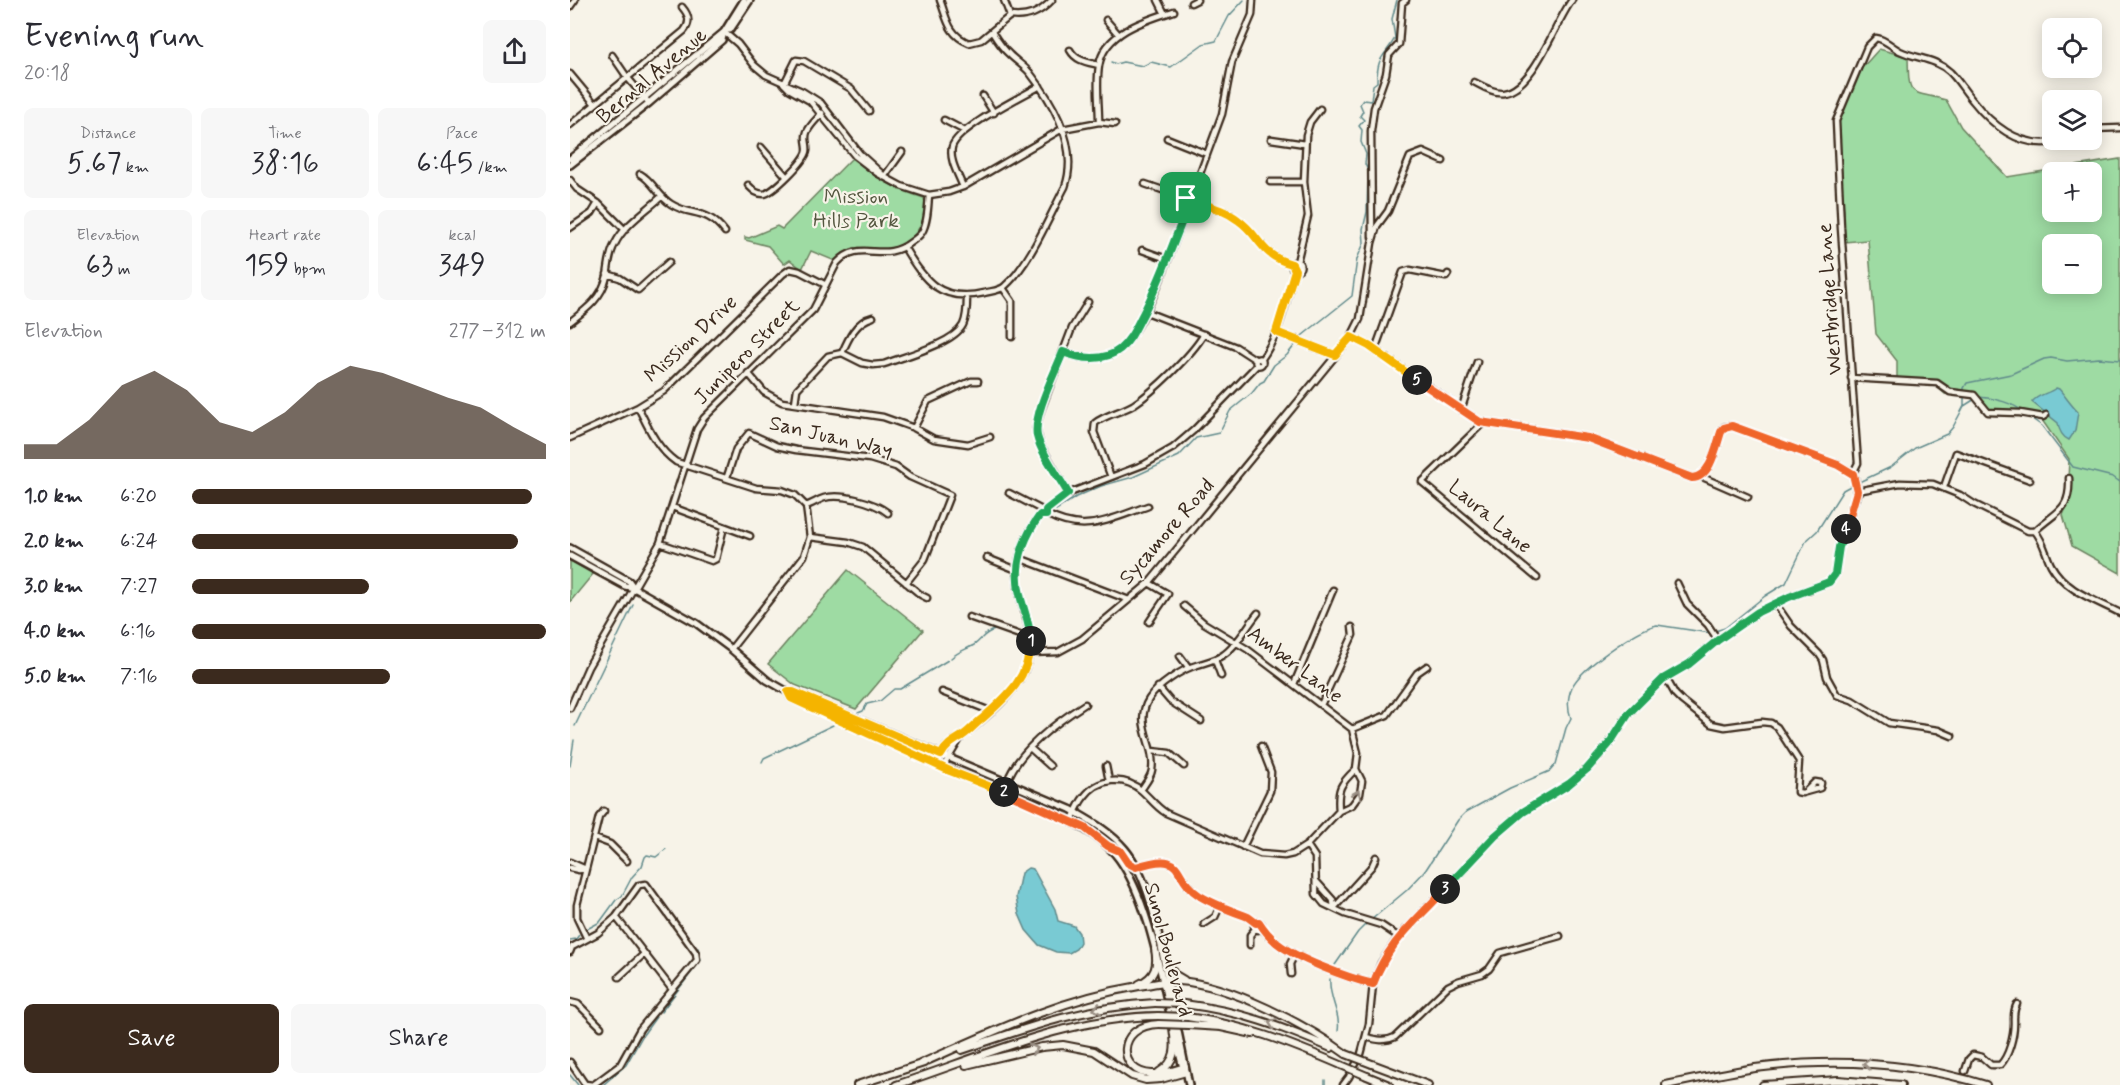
<!DOCTYPE html>
<meta charset="utf-8">
<style>
:root{--surface:#fff;--page:#f7f7f7;--text:#2b2b33;--muted:#7c7c81;--accent:#3b2a1e}
body{margin:0;font-family:Mynerve,sans-serif;background:var(--page);color:var(--text);height:100vh;display:flex;flex-direction:column;font-size:22px;white-space:nowrap}
*{box-sizing:border-box;margin:0}
p{font-size:20px;color:var(--muted)}
.icon{flex:none;width:33px;height:33px;fill:none;stroke:currentColor;stroke-width:2;stroke-linecap:round;stroke-linejoin:round}
.map{position:relative;flex:1;overflow:hidden}
.details{display:flex;flex-direction:column;background:var(--surface);width:570px}
.details>*{flex:none}
.tools{position:absolute;left:1472px;top:18px;display:grid;gap:12px}
.tools a{display:grid;place-items:center;width:60px;height:60px;border-radius:9px;background:var(--surface);box-shadow:0 3px 15px #0003;font-size:30px}
.pin{position:absolute;display:grid;place-items:center;width:51px;height:51px;color:#fff;margin:-26px;border-radius:12px;box-shadow:0 3px 9px #0006}
.km{position:absolute;width:30px;height:30px;margin:-15px;border-radius:50%;background:#222;color:#fff;font-size:16px;line-height:30px;text-align:center}
.round{display:grid;place-items:center;flex:none;width:63px;height:63px;border-radius:9px;background:var(--page)}
.headline{display:flex;align-items:center;justify-content:space-between;height:102px;padding:0 24px}
h1{font-size:33px;font-weight:600;line-height:45px}
.metrics{display:grid;grid-template-columns:repeat(3,1fr);gap:9px;height:102px;padding:6px 24px}
.metrics div{display:grid;align-content:center;border-radius:9px;background:var(--page);text-align:center}
.metrics b{font-size:30px;font-weight:600}
.metrics small{font-size:16px;font-weight:400}
.metrics p{font-size:16px}
.chart{height:168px;padding:12px 24px}
.chart p{display:flex;justify-content:space-between}
.chart svg{width:100%;height:108px;margin-top:6px;fill:var(--accent);opacity:.7}
.button{display:flex;gap:12px;margin-top:auto;padding:12px 24px}
.button a{flex:1;height:69px;border-radius:9px;background:var(--accent);color:#fff;font-size:24px;font-weight:600;line-height:69px;text-align:center}
.button a+a{background:var(--page);color:var(--text)}
ul{padding:0 24px;list-style:none;font-size:20px}
li{display:grid;grid-template-columns:96px 72px 1fr;align-items:center;height:45px}
li i{height:15px;border-radius:8px;background:var(--accent)}
main{display:flex;flex:1;min-height:0}
.map>svg:first-child{display:block}
.green{fill:#9edba3;stroke:#6c8260;stroke-width:1.5;fill-rule:evenodd}
.water{fill:#79cad3;stroke:#608a8b;stroke-width:1.5}
.lines{fill:none;stroke-linecap:round;stroke-linejoin:round}
.stream{stroke:#608a8b;stroke-width:1.5}
.minor-tunnel{stroke:#d1cbc0;stroke-width:4.5;stroke-dasharray:4.5 2;stroke-linecap:butt}
.minor-casing{stroke:#3b2a1e;stroke-width:9}
.major-casing{stroke:#3b2a1e;stroke-width:10}
.highway-casing{stroke:#3b2a1e;stroke-width:10}
.minor{stroke:#f7f3e8;stroke-width:4.5}
.major{stroke:#f7f3e8;stroke-width:5}
.highway{stroke:#f7f3e8;stroke-width:6}
.highway-bridge-casing{stroke:#3b2a1e;stroke-width:10;stroke-linecap:butt}
.highway-bridge{stroke:#f7f3e8;stroke-width:6}
.oneway{stroke:#998e83}
.split-1-casing{stroke:#fff;stroke-width:12}
.split-2-casing{stroke:#fff;stroke-width:12}
.split-3-casing{stroke:#fff;stroke-width:12}
.split-4-casing{stroke:#fff;stroke-width:12}
.split-5-casing{stroke:#fff;stroke-width:12}
.split-6-casing{stroke:#fff;stroke-width:12}
.split-1{stroke:#22a559;stroke-width:8}
.split-2{stroke:#f5b400;stroke-width:8}
.split-3{stroke:#f0652b;stroke-width:8}
.split-4{stroke:#22a559;stroke-width:8}
.split-5{stroke:#f0652b;stroke-width:8}
.split-6{stroke:#f5b400;stroke-width:8}
.labels{text-anchor:middle;dominant-baseline:central;stroke-width:4.5;stroke-linejoin:round;paint-order:stroke}
.street-label{font-size:21px;fill:#3b2a1e;stroke:#f7f3e8}
.park-label{font-size:21px;fill:#54563f;stroke:#f7f3e8}
</style>
<main>
<section class="details">
<div class="headline"><div><h1>Evening run</h1><p>20:18</p></div><a class="round"><svg class="icon" aria-label="share" viewBox="0 0 24 24"><path d="M12 15V3M7 8l5-5 5 5M5 13v7h14v-7"/></svg></a></div>
<div class="metrics">
<div><p>Distance</p><b>5.67<small> km</small></b></div>
<div><p>Time</p><b>38:16</b></div>
<div><p>Pace</p><b>6:45<small> /km</small></b></div>
</div>
<div class="metrics">
<div><p>Elevation</p><b>63<small> m</small></b></div>
<div><p>Heart rate</p><b>159<small> bpm</small></b></div>
<div><p>kcal</p><b>349</b></div>
</div>
<div class="chart"><p><span>Elevation</span>277–312 m</p>
<svg viewBox="0 0 160 44" preserveAspectRatio="none"><path d="M0 44V38L10 38L20 28L30 14L40 8L50 16L60 29L70 33L80 25L90 13L100 6L110 9L120 14L130 19L140 23L150 31L160 38V44z"/></svg>
</div>
<ul>
<li><b>1.0 km</b>6:20<i style="width:96%"></i></li>
<li><b>2.0 km</b>6:24<i style="width:92%"></i></li>
<li><b>3.0 km</b>7:27<i style="width:50%"></i></li>
<li><b>4.0 km</b>6:16<i style="width:100%"></i></li>
<li><b>5.0 km</b>7:16<i style="width:56%"></i></li>
</ul>
<div class="button"><a>Save</a><a>Share</a></div>
</section>
<div class="map">
<svg width="1550" height="1085" viewBox="0 0 1550 1085">
<rect width="100%" height="100%" fill="#f7f3e8"/>
<filter id="ink" filterUnits="userSpaceOnUse"><feTurbulence type="fractalNoise" baseFrequency=".0167" numOctaves="2"/><feDisplacementMap in="SourceGraphic" scale="12" xChannelSelector="R" yChannelSelector="G"/><feConvolveMatrix kernelMatrix="1 2 1 2 8 2 1 2 1" color-interpolation-filters="sRGB"/></filter>
<g filter="url(#ink)">
<path class="green" d="M1309,49l29,8c1,41 0,33 38,43l15,27 46,50 113,-18v414l-48,-27 -9,-31 8,-18 -3,-17 1,-21 -27,-39 -33,-6h-21l-15,-16 -28,-4 -10,-9 -38,-3v-21l-21,-27 -8,-94 -24,2 -1,-19 1,-10 -6,-86 2,-9 22,-50zM1482,172h39v40h-39zM1482,244h39v40h-39z
M283,157c19,20 44,33 71,41 6,23 -13,49 -37,52 -11,1 -22,-4 -33,-2 -8,2 -13,8 -19,13l-24,-10 -9,18 -12,-9 -6,4 -16,-18 -23,-6v-3l4,1 28,-12 5,3z
M0,560l23,14 -23,28z
M278,570l75,60 -67,79 -61,-24 -27,-21z"/>
<path class="water" d="M1486,388l3,1c7,8 11,15 19,23l-3,19 -6,9c-7,-3 -10,-10 -11,-17l-26,-21c6,-8 16,-8 24,-14z
M458,868l5,1 22,40 3,12 16,5 5,7 1,9 -4,7 -7,4 -13,-1 -17,-7 -13,-15 -7,-16 -3,-17 5,-24z"/>
<g class="lines">
<path class="stream" d="M541,62l5,2 7,-2 20,4 8,-4 20,5 32,-23 13,-3 13,-25 15,-16
M1409,397c15,1 35,6 46,16
M1394,406l11,-7
M1458,416l14,10 31,41 40,10 7,5
M1289,482l32,-15 24,-19 32,-14 6,-7 11,-21v-18l3,-5 44,-9 33,-15 7,-1 16,3 32,-3 21,2
M486,510l20,-13 25,-11 32,-9 46,-21 17,-18 23,-5 11,-22 22,-18 8,-10 4,-2 10,-16 13,-10 16,-20 49,-39 5,-37 7,-16 -1,-14 4,-17 1,-41 -3,-7 1,-10 -5,-12 1,-12 -3,-4 5,-6 -4,-4 3,-5 -3,-7 3,-4 8,1 2,-16 4,-3c0,-27 7,-24 18,-44l-3,-19 5,-19
M1145,631l10,-3 40,-32 21,-13 20,-42 11,-10 26,-41 11,-6
M381,658c8,-7 14,-8 23,-13 8,-5 10,-13 21,-15
M288,713l5,-2 4,-7 13,-3 14,-12h6l48,-29
M5,726l58,-121
M192,762l2,-4 69,-33
M0,766l4,-26
M801,920l36,-30 18,-19 33,-51 8,-8 44,-24 40,-17 6,-7 10,-36 5,-10c-4,-11 -4,-20 1,-31 9,-19 65,-58 85,-62l53,8
M17,929l13,-7 16,-22 6,-4 10,-19 10,-11 3,-9 2,-2 9,2 10,-8
M0,940l6,-1 3,-4
M765,965l23,-33 9,-9
M760,979c-2,18 11,34 8,52
M91,1012l40,-52 -3,-12
M0,1075l8,10
M755,1080v5
M33,1085l23,-20 17,-30 13,-18"/>
<path class="minor-tunnel" d="M1391,1085l4,-14"/>
<defs>
<path id="minor" d="M370,0c7,18 8,35 29,43l12,-3 29,-24c18,2 30,-3 42,-16
M434,0l6,16
M588,0l7,14
M621,3l6,-3
M0,7l5,-7
M536,20l13,15
M154,32l14,12 16,21 12,10 36,16 19,12 39,51 22,20
M500,50c6,11 17,12 29,15
M42,55l15,22 22,26
M0,74l25,30
M904,82c8,4 21,12 30,10 31,-5 51,-70 68,-92
M214,84l5,5 21,12 45,55 22,17 24,13 28,9 20,-3 14,-5 99,-58 37,-7 16,2
M214,84l12,-24 8,1 47,28 18,22
M413,96l11,17
M374,120l19,10
M529,122c0,-18 -3,-38 0,-56 5,-34 47,-46 75,-55
M0,125l114,-94c7,-9 5,-16 -2,-24
M1521,129l29,-1
M597,138l40,16
M701,139l34,5
M191,147l25,29
M70,174c13,7 18,22 31,30 20,13 35,3 54,28
M314,177l18,-25
M0,180l7,9 21,14 27,27
M700,182h34
M575,184l41,14
M178,185c5,5 8,9 16,9 9,-1 42,-34 43,-43 1,-7 -3,-12 0,-19 3,-7 10,-13 15,-19
M393,187c-5,-13 -14,-27 -11,-40 5,-19 69,-50 88,-61
M622,195l30,-81 10,-52 20,-47 1,-15
M624,201c15,5 31,9 44,19 23,16 21,35 54,44
M0,228l22,-15 6,-10
M802,237l-1,-106 3,-23 12,-34 3,-19 10,-11 3,-41 4,-3
M334,247c20,34 37,56 80,46 7,-2 16,-2 21,-7 25,-22 44,-69 60,-99 14,-40 -10,-82 -35,-114 -6,-7 -14,-12 -21,-19 -7,-6 -12,-14 -17,-22
M572,250l25,9
M721.5 266a4.5 4.5 0 1 1 9 0a4.5 4.5 0 1 1-9 0Z
M727,262l11,-46 -4,-34 2,-47 4,-13 10,-13
M37,274l13,4 18,12 31,-28
M433,288l9,13v36
M574,311l92,36 20,13
M0,322c17,-13 32,-24 37,-46 2,-11 2,-22 8,-32 9,-19 31,-33 46,-47
M706,332l59,23
M781,337l18,9 111,76 108,16 104,40c19,-1 24,-31 29,-46l3,-5 8,-1 106,39 15,8
M805,350l28,-78 7,-2 36,7 2,-3
M493,352c18,7 40,10 57,-3 28,-23 55,-110 69,-146
M272,353c6,-14 14,-32 31,-36
M685.5 362a3.5 3.5 0 1 1 7 0a3.5 3.5 0 1 1-7 0Z
M691,360c19,-26 25,-59 34,-90
M178,373l16,19 18,10 101,15 31,11 20,11 34,5 22,-7
M1281,378l86,5 13,9 24,3 14,17 32,1 23,4 3,-2
M225,403l2,-14 31,-33 14,-3 20,10 11,2 11,-1c21,-8 69,-20 79,-39 4,-8 4,-19 4,-28
M68,407c10,20 19,42 38,55l80,26 26,2 13,5 11,11 4,31 -6,19 -73,93
M891,410l16,-48
M913,423l-61,59 115,96
M344,428l14,-27 43,-20h7
M0,438l68,-31 26,-16 119,-117 7,-5 9,2 27,14
M1283,473l5,-10 -17,-235 -5,-107 31,-74 9,-9c9,1 16,9 24,13 17,8 35,7 50,21 9,9 15,20 23,29 23,29 53,50 90,39
M1130,476l48,21
M157,477l9,-28 13,-16 28,13 19,4 74,9 26,8 14,10 40,18 -25,64 -19,24
M541,477l-17,-45 1,-9c10,-8 26,-11 38,-18 20,-13 59,-50 71,-71
M1374,487l12,-34 74,27
M1287,491l43,-8 33,1 27,11 14,9 54,27h7
M439,493l31,16
M498,493l-28,-49 -4,-16 5,-18 31,-82 16,-26
M236,506c6,-2 12,-6 18,-8 16,-5 51,4 64,15
M102,507l78,29
M476,510l21,-16 78,-30 28,-16 21,-18 63,-65
M476,514c39,21 64,5 102,-8
M1465,531c9,11 10,22 16,34 14,26 44,35 69,48
M1465,531c20,-20 36,-19 34,-53
M240,537l38,5 15,5 58,48 6,3
M90,543l52,18 4,-2 8,-32
M417,558l30,12
M449,558l110,42
M1107,583l10,21 21,21 10,15
M1205,603l16,23 28,28 4,6 4,17 10,18 15,5 37,23 49,7 14,6
M399,617l62,22
M579,622l19,-28 -19,-11
M460,653l28,-1 24,-13 67,-56 202,-246 9,-18 12,-76 5,-17 11,-15 22,-54 13,-5 20,9
M610,656l9,12
M645,660l6,16
M1096,678l9,16 7,7 29,23 14,3 37,-5 9,1 6,4 22,34 -2,31 5,1 18,-5 1,-5 -6,-1 -10,10
M724,684l39,-94
M588,687l12,14 31,20
M372,692l48,19
M751,705l32,-70 -1,-8
M0,708l18,-41 72,-124 37,-114 7,-11 109,-108 24,-47c24,-26 45,2 74,-21 4,-3 9,-6 11,-10 6,-10 6,-26 7,-37
M782,729l35,-14 30,-42 10,-7
M460,748l20,18
M582,751l17,2 15,13
M366,764c3,-5 5,-12 9,-16 5,-6 13,-9 19,-13 22,-18 55,-44 63,-71 8,-24 -1,-44 -7,-67 -8,-31 2,-58 20,-82
M536,766l3,15
M373,767l18,-30
M437,782c11,-32 50,-60 78,-78
M571,790c4,-6 10,-13 11,-20 4,-25 -19,-46 -3,-71 8,-13 33,-30 48,-34 9,-3 17,-4 26,-10 14,-9 24,-29 35,-42
M769,811c-2,-22 1,-27 17,-42
M501,822c4,-8 7,-18 13,-25 14,-19 40,-22 58,-6 8,7 14,16 24,22l94,41 24,2 9,-2 14,-9 32,-34 13,-6 8,-11 2,-13 -6,-12 2,-16 -6,-24 -105,-80 -43,-26 -20,-17
M24,838l16,6 17,17
M737,845l8,12 1,37 8,10 21,10 36,11 18,12
M538,846c16,6 15,15 28,21 53,-17 33,9 64,29 15,9 32,15 48,21l8,6
M673,847l27,-56 1,-19 -10,-26
M0,862l16,7
M0,868l9,2 7,-1
M746,881l17,19 1,8
M764,908l38,-42 4,-9
M46,917l55,71
M684 926a4 4 0 1 1 8 0a4 4 0 1 1-8 0Z
M634,924l11,-7 5,-11
M691,928c6,5 11,12 17,16 22,16 69,34 95,40
M17,939l-10,-21v-13l22,-88 5,-6
M680,945v-10l5,-6
M0,952l2,-5 26,-14 18,-16 23,-32 7,-1 50,69 1,7 -57,69 -20,36 -27,20
M721,974l-1,-10 5,-10
M49,977l25,-23
M0,1002l8,2 23,23
M796,1037c11,3 19,5 29,0l53,-51 10,-5 24,-7 7,-5 11,-16 60,-17
M0,1062l15,22 8,1
M1395,1071l4,-12 4,-4 9,2 9,8h9c9,-9 14,-29 14,-42 0,-7 -1,-12 3,-19
M773,1085l6,-8 12,-23 8,-30 4,-40 8,-21 16,-24 98,-103 28,-24 46,-28 18,-15 22,-25 20,-31 34,-34 26,-15 29,-24 40,-28 31,-15 40,-15 6,-8 4,-27 17,-50v-15l-3,-9"/>
<path id="major" d="M156,30h4l20,-30
M0,159l154,-127 20,-32
M0,165l79,-62 73,-63 2,-8
M0,548l59,33 5,7
M0,556l55,30 9,2 62,35 35,26 36,31 21,12 3,6c53,22 104,48 157,71 48,22 140,47 171,90 28,39 41,111 52,159
M218,692h5l277,117c19,11 40,22 55,40 26,31 35,93 43,133 7,34 14,69 21,103
M606,1041l6,23 3,3"/>
<path id="highway" d="M594,957l10,17 10,6
M569,984c17,-7 19,-19 16,-35
M614,1004c56,7 96,22 147,44
M617,1017c55,7 103,26 154,48
M589,1024c-44,1 -42,49 -7,50 11,1 23,-4 33,-7
M618,1025l33,2 32,7
M392,1050c64,-22 125,-44 193,-47
M350,1064c72,-32 140,-65 219,-78 12,-1 28,-6 40,-5 49,3 128,44 167,73
M802,1064l56,21
M396,1065l76,-18 21,-2 31,6 38,25 14,4 15,-1 25,-7
M589,1072c18,-10 17,-26 14,-44
M797,1076l22,9
M287,1085l67,-22
M326,1085c85,-28 172,-68 262,-69
M1096,1085c29,-6 59,-12 89,-17 77,-10 157,-6 231,17
M1193,1085l75,-5 63,5"/>
</defs>
<use href="#minor" class="minor-casing"/>
<use href="#major" class="major-casing"/>
<use href="#highway" class="highway-casing"/>
<use href="#minor" class="minor"/>
<use href="#major" class="major"/>
<use href="#highway" class="highway"/>
<defs>
<path id="highway-bridge" d="M585,1003l29,1
M588,1016l29,1
M589,1024l29,1
M776,1054l26,10
M771,1065l26,11"/>
</defs>
<use href="#highway-bridge" class="highway-bridge-casing"/>
<use href="#highway-bridge" class="highway-bridge"/>
</g>
<defs><path id="oneway-chevron" d="M-2-3.5L2.5 0L-2 3.5" fill="none" stroke-width="1.6" stroke-linecap="round" stroke-linejoin="round" transform="scale(1.5)"/></defs>
<g class="oneway">
<use href="#oneway-chevron" transform="translate(787 794) rotate(-67)"/>
<use href="#oneway-chevron" transform="translate(527 1009) rotate(170)"/>
<use href="#oneway-chevron" transform="translate(702 1023) rotate(-160)"/>
<use href="#oneway-chevron" transform="translate(464 1049) rotate(-13)"/>
<use href="#oneway-chevron" transform="translate(1297 1064) rotate(-176)"/>
</g>
</g>
<g class="lines" filter="url(#ink)">
<defs>
<path id="split-1" d="M461,641c-1,-15 -6,-28 -10,-42 -9,-31 1,-59 19,-84h6v-5l22,-17c-9,-16 -27,-40 -31,-57 -4,-22 18,-63 26,-84 18,7 41,10 57,-3 11,-9 16,-22 23,-35 18,-35 31,-73 46,-111l-3,-5"/>
<path id="split-2" d="M434,792l-54,-21 -159,-73 -3,-6h5l148,63c5,-10 13,-14 21,-19 7,-4 14,-13 21,-18 27,-24 45,-40 48,-77"/>
<path id="split-3" d="M434,792l81,36 23,18 12,5 8,12 8,4c53,-17 33,9 64,29 15,9 32,15 48,21l8,6 3,-1c5,8 11,15 18,21 20,16 71,35 96,41 17,-45 42,-61 72,-95"/>
<path id="split-4" d="M875,889l50,-53 28,-24 46,-28 18,-15 22,-25 20,-31 34,-34 26,-15 29,-24 40,-28 31,-15 40,-15 6,-8 4,-27 7,-18"/>
<path id="split-5" d="M847,380l63,42 108,16 104,40c19,-1 24,-31 29,-46l3,-4 8,-2 106,39 15,9 4,17 -11,38"/>
<path id="split-6" d="M616,198l2,-3h4l2,6c15,5 31,9 44,19 23,16 21,35 54,44l3,6 -19,62 59,23 16,-18 18,9 48,34"/>
</defs>
<use href="#split-1" class="split-1-casing"/>
<use href="#split-2" class="split-2-casing"/>
<use href="#split-3" class="split-3-casing"/>
<use href="#split-4" class="split-4-casing"/>
<use href="#split-5" class="split-5-casing"/>
<use href="#split-6" class="split-6-casing"/>
<use href="#split-1" class="split-1"/>
<use href="#split-2" class="split-2"/>
<use href="#split-3" class="split-3"/>
<use href="#split-4" class="split-4"/>
<use href="#split-5" class="split-5"/>
<use href="#split-6" class="split-6"/>
</g>
<g class="labels">
<g class="street-label">
<text transform="translate(82 76) rotate(-40)">Bernal Avenue</text>
<text transform="translate(1260 299) rotate(-94)">Westbridge Lane</text>
<text transform="translate(121 339) rotate(-43)">Mission Drive</text>
<text transform="translate(177 352) rotate(-45)">Junipero Street</text>
<text transform="translate(261 437) rotate(13)">San Juan Way</text>
<text transform="translate(920 517) rotate(40)">Laura Lane</text>
<text transform="translate(597 532) rotate(-49)">Sycamore Road</text>
<text transform="translate(725 665) rotate(37)">Amber Lane</text>
<text transform="translate(598 950) rotate(75)">Sunol Boulevard</text>
</g>
<g class="park-label">
<text x="286" y="197">Mission<tspan x="286" dy="24">Hills Park</tspan></text>
</g>
</g>
</svg>
<div class="tools">
<a><svg class="icon" aria-label="locate" viewBox="0 0 24 24"><circle cx="12" cy="12" r="6"/><path d="M12 2v4M12 18v4M2 12h4M18 12h4"/></svg></a>
<a><svg class="icon" aria-label="layers" viewBox="0 0 24 24"><path d="M12 4l9 5-9 5-9-5zM3 14l9 5 9-5"/></svg></a>
<a>+</a>
<a>−</a>
</div>
<div class="pin" style="left:616px;top:198px;background:#1e9e55"><svg class="icon" aria-label="arrive" viewBox="0 0 24 24"><path d="M6 21V4h12l-3 4 3 4H6"/></svg></div>
<b class="km" style="left:461px;top:641px">1</b>
<b class="km" style="left:434px;top:792px">2</b>
<b class="km" style="left:875px;top:889px">3</b>
<b class="km" style="left:1276px;top:529px">4</b>
<b class="km" style="left:847px;top:380px">5</b>
</div>
</main>
